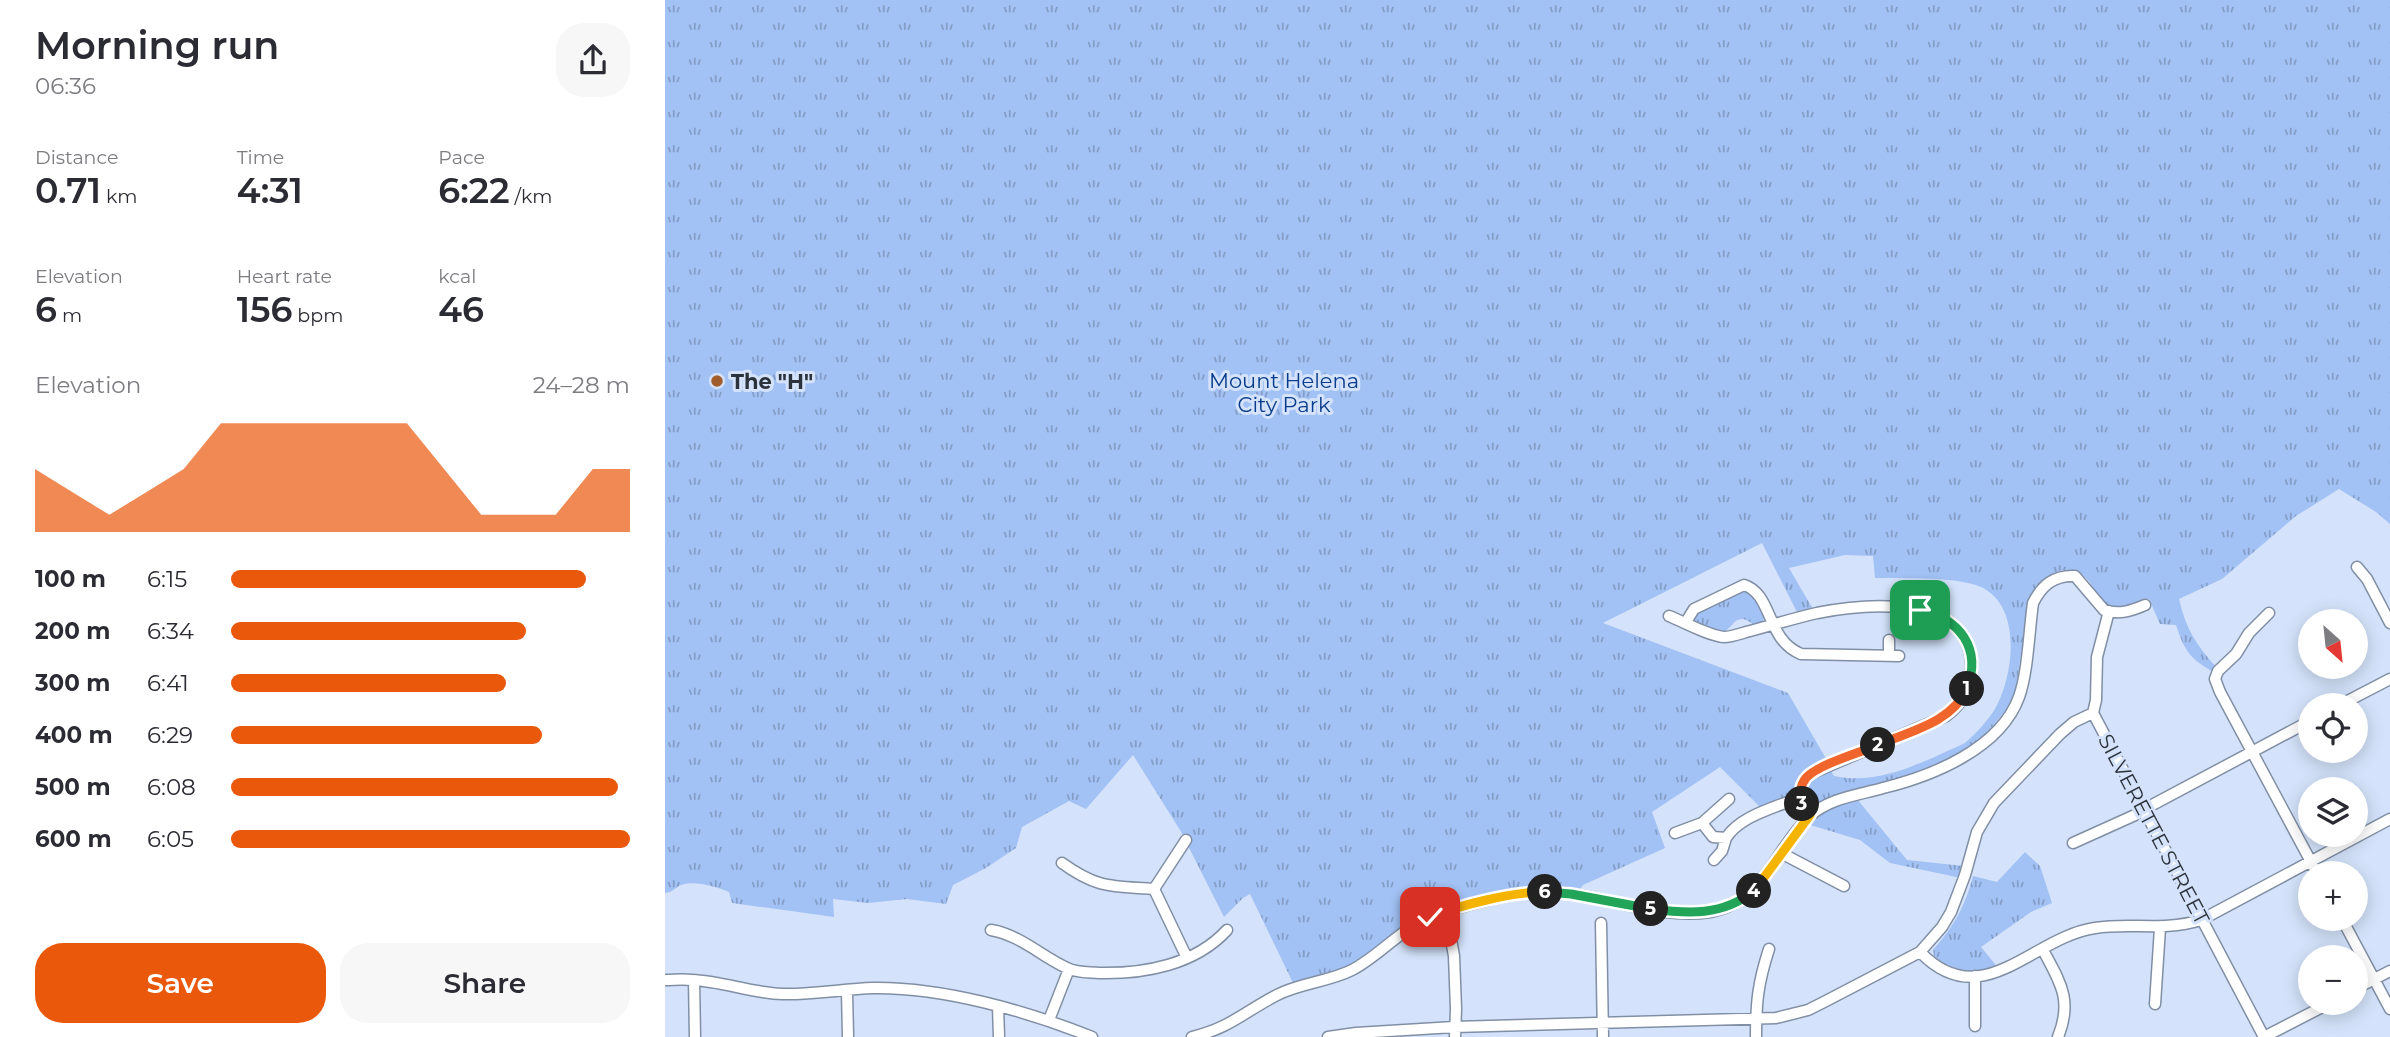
<!DOCTYPE html>
<meta charset="utf-8">
<style>
:root{--surface:#fff;--page:#f7f7f7;--text:#2b2b33;--muted:#7c7c81;--accent:#ea580c}
body{margin:0;font-family:Montserrat,sans-serif;background:var(--page);color:var(--text);height:100vh;display:flex;flex-direction:column;font-size:26px;white-space:nowrap}
*{box-sizing:border-box;margin:0}
p{font-size:23px;color:var(--muted)}
.icon{flex:none;width:38px;height:38px;fill:none;stroke:currentColor;stroke-width:2;stroke-linecap:round;stroke-linejoin:round}
.map{position:relative;flex:1;overflow:hidden}
.details{display:flex;flex-direction:column;background:var(--surface);width:665px}
.details>*{flex:none}
.needle{width:46px;rotate:153deg}
.buttons{position:absolute;left:1633px;top:609px;display:grid;gap:14px}
.buttons a{display:grid;place-items:center;width:70px;height:70px;border-radius:50%;background:var(--surface);box-shadow:0 4px 18px #0003;font-size:35px}
.pin{position:absolute;display:grid;place-items:center;width:60px;height:60px;color:#fff;margin:-30px;border-radius:14px;box-shadow:0 4px 10px #0006}
.km{position:absolute;width:35px;height:35px;margin:-18px;border-radius:50%;background:#222;color:#fff;font-size:19px;line-height:35px;text-align:center}
.round{display:grid;place-items:center;flex:none;width:74px;height:74px;border-radius:28px;background:var(--page)}
.headline{display:flex;align-items:center;justify-content:space-between;height:119px;padding:0 35px}
h1{font-size:38px;font-weight:600;line-height:52px}
.stats{display:grid;grid-template-columns:repeat(3,1fr);gap:10px;height:119px;padding:7px 35px}
.stats div{display:grid;align-content:center}
.stats b{font-size:35px;font-weight:600}
.stats small{font-size:19px;font-weight:400}
.stats p{font-size:19px}
.chart{height:196px;padding:14px 35px}
.chart p{display:flex;justify-content:space-between}
.chart svg{width:100%;height:126px;margin-top:7px;fill:var(--accent);opacity:.7}
.action{display:flex;gap:14px;margin-top:auto;padding:14px 35px}
.action a{flex:1;height:80px;border-radius:28px;background:var(--accent);color:#fff;font-size:28px;font-weight:600;line-height:80px;text-align:center}
.action a+a{background:var(--page);color:var(--text)}
ul{padding:0 35px;list-style:none;font-size:23px}
li{display:grid;grid-template-columns:112px 84px 1fr;align-items:center;height:52px}
li i{height:18px;border-radius:9px;background:var(--accent)}
main{display:flex;flex:1;min-height:0}
.map>svg:first-child{display:block}
.park{fill:url(#park-tufts)}
.lines{fill:none;stroke-linecap:round;stroke-linejoin:round}
.minor-casing{stroke:#818fa5;stroke-width:13}
.minor{stroke:#fff;stroke-width:10}
.split-1-casing{stroke:#fff;stroke-width:14}
.split-2-casing{stroke:#fff;stroke-width:14}
.split-3-casing{stroke:#fff;stroke-width:14}
.split-4-casing{stroke:#fff;stroke-width:14}
.split-5-casing{stroke:#fff;stroke-width:14}
.split-6-casing{stroke:#fff;stroke-width:14}
.split-7-casing{stroke:#fff;stroke-width:14}
.split-1{stroke:#22a559;stroke-width:9}
.split-2{stroke:#f0652b;stroke-width:9}
.split-3{stroke:#f0652b;stroke-width:9}
.split-4{stroke:#f5b400;stroke-width:9}
.split-5{stroke:#22a559;stroke-width:9}
.split-6{stroke:#22a559;stroke-width:9}
.split-7{stroke:#f5b400;stroke-width:9}
.poi-dot{fill:#a15e2c;stroke:#d4e3fb;stroke-width:2.5}
.labels{text-anchor:middle;dominant-baseline:central;stroke-width:6;stroke-linejoin:round;paint-order:stroke}
.park-label{font-size:21px;fill:#093c8c;stroke:#d4e3fb}
.poi-label{font-size:21px;font-weight:bold;fill:#2c323b;stroke:#d4e3fb;text-anchor:start}
.street-label{font-size:21px;fill:#2c323b;stroke:#d4e3fb}
</style>
<main>
<section class="details">
<div class="headline"><div><h1>Morning run</h1><p>06:36</p></div><a class="round"><svg class="icon" aria-label="share" viewBox="0 0 24 24"><path d="M12 15V3M7 8l5-5 5 5M5 13v7h14v-7"/></svg></a></div>
<div class="stats">
<div><p>Distance</p><b>0.71<small> km</small></b></div>
<div><p>Time</p><b>4:31</b></div>
<div><p>Pace</p><b>6:22<small> /km</small></b></div>
</div>
<div class="stats">
<div><p>Elevation</p><b>6<small> m</small></b></div>
<div><p>Heart rate</p><b>156<small> bpm</small></b></div>
<div><p>kcal</p><b>46</b></div>
</div>
<div class="chart"><p><span>Elevation</span>24–28 m</p>
<svg viewBox="0 0 160 44" preserveAspectRatio="none"><path d="M0 44V22L10 30L20 38L30 30L40 22L50 6L60 6L70 6L80 6L90 6L100 6L110 22L120 38L130 38L140 38L150 22L160 22V44z"/></svg>
</div>
<ul>
<li><b>100 m</b>6:15<i style="width:89%"></i></li>
<li><b>200 m</b>6:34<i style="width:74%"></i></li>
<li><b>300 m</b>6:41<i style="width:69%"></i></li>
<li><b>400 m</b>6:29<i style="width:78%"></i></li>
<li><b>500 m</b>6:08<i style="width:97%"></i></li>
<li><b>600 m</b>6:05<i style="width:100%"></i></li>
</ul>
<div class="action"><a>Save</a><a>Share</a></div>
</section>
<div class="map">
<svg width="1725" height="1037" viewBox="0 0 1725 1037">
<defs>
<pattern id="park-tufts" width="24" height="20" patternUnits="userSpaceOnUse" patternTransform="scale(1.75)"><rect width="24" height="20" fill="#a2c1f4"/><path d="M3 7l-1-3M5 7V3M7 7l1-3M15 17l-1-3M17 17v-4M19 17l1-3" fill="none" stroke="#849dc7"/></pattern>
</defs>
<rect width="100%" height="100%" fill="#d4e3fb"/>
<path class="park" d="M0,0h1725v524l-14,-12 -37,-23 -43,27 -74,63 -43,20c7,30 17,45 37,68l-3,5c-24,-15 -28,-20 -37,-47l-16,-1 -11,-25c-11,5 -24,12 -37,8 -13,-4 -17,-19 -25,-28 -19,-21 -47,-2 -57,18l-15,96 -4,11 -28,34 -20,17 -69,28 -56,12 -25,14 -7,-5c-5,-20 8,-26 25,-33l3,5c37,8 72,-6 107,-22 7,-4 17,-7 24,-11 10,-8 25,-25 31,-36 18,-33 26,-101 -15,-120 -26,-11 -77,-8 -106,-9l-2,-22 -28,-1 -56,13 25,43 -16,3 -36,-71 -159,80 185,70 40,69c-19,10 -28,11 -33,33l-34,13 -41,-41 -68,45 13,36 -82,37 -5,7 -23,-3 -117,22 -86,56 -58,18 -44,-91 -7,4 -19,19 -44,-87 -47,-75 -47,54 -17,-8 -47,26 -6,21 -30,20 -33,17 -7,19 -39,-5 -39,4 -35,-4 1,18 -102,-14 -3,-11c-12,-5 -35,-12 -48,-7 -7,3 -7,7 -16,8z
M1079,589l9,3 12,23 -3,8 -8,2c-19,-15 -19,2 -32,8l-27,-11 -1,-7 3,-3z
M1192,799l50,61 57,6 -3,12 -71,-15 -30,-23 -53,-16c13,-14 32,-21 50,-25z
M1360,852l15,14 12,37 -21,9 -50,35 18,22c-23,5 -46,3 -65,-13l-1,-6c21,-24 32,-43 40,-74l24,6z"/>
<g class="lines">
<defs>
<path id="minor" d="M1692,567l10,12 23,44
M1444,611l-12,46 -1,43 -3,13 171,324 66,-34
M1604,613l-20,20 -13,21 -18,17 -3,8 5,13 97,181
M1004,616c15,6 40,20 55,21 8,0 18,-4 26,-6 22,-6 45,-13 67,-18 51,-10 159,-19 154,58 -1,19 -10,34 -25,45l-136,58c-14,13 -11,28 0,41
M1021,622l8,-13 50,-24c29,9 22,55 57,69l98,2
M1224,656v-16
M1675,705l50,-26
M1489,804l156,-83
M1037,823l11,14 13,1c15,-23 49,-30 74,-41
M1010,833l27,-10 27,-24
M1408,843l71,-32
M1116,853l63,33
M1049,860l8,-9 4,-13
M397,863c36,26 50,23 92,26l32,-49
M489,889l33,69
M781,912l8,44 2,53 -1,28
M1677,919l48,90
M936,923l2,114
M326,930c29,5 50,26 76,38 10,5 21,4 32,5 45,1 96,-8 128,-43
M1378,950c17,32 30,50 15,87
M1255,952c62,64 112,-15 175,-24 37,-6 66,4 106,-8l189,-101
M0,980c9,0 18,-1 27,0 30,1 59,13 90,14 30,1 61,-5 91,-6 70,-1 154,23 219,49
M29,980l1,57
M1690,989l35,-18
M182,991l1,46
M1490,1004l5,-76
M333,1006l1,31
M384,1020l20,-51
M1310,1026v-50
M527,1037c38,-9 52,-25 85,-42 23,-12 51,-13 75,-25 29,-15 51,-44 83,-55 34,-11 83,-25 119,-23 52,3 104,28 156,20 54,-9 65,-64 100,-96 19,-18 49,-21 73,-28 49,-12 117,-39 136,-91 9,-25 10,-66 14,-94 9,-18 21,-28 42,-27l29,34c15,5 27,1 41,-5
M663,1037l28,-4 98,-6 322,-9 32,-8 16,-8 96,-50 22,-25 9,-15 14,-37 12,-43 17,-29 66,-69 14,-12 19,-9
M1091,1037c0,-35 2,-54 13,-88"/>
</defs>
<use href="#minor" class="minor-casing"/>
<use href="#minor" class="minor"/>
</g>
<g class="lines">
<defs>
<path id="split-1" d="M1255,610c40,9 62,38 47,79"/>
<path id="split-2" d="M1213,745c32,-14 73,-22 89,-56"/>
<path id="split-3" d="M1137,804c-3,-8 -2,-19 4,-26 11,-13 55,-26 72,-33"/>
<path id="split-4" d="M1089,891l56,-76 -8,-11"/>
<path id="split-5" d="M986,909c38,5 71,7 103,-18"/>
<path id="split-6" d="M880,892l26,2 80,15"/>
<path id="split-7" d="M765,917c30,-12 82,-25 115,-25"/>
</defs>
<use href="#split-1" class="split-1-casing"/>
<use href="#split-2" class="split-2-casing"/>
<use href="#split-3" class="split-3-casing"/>
<use href="#split-4" class="split-4-casing"/>
<use href="#split-5" class="split-5-casing"/>
<use href="#split-6" class="split-6-casing"/>
<use href="#split-7" class="split-7-casing"/>
<use href="#split-1" class="split-1"/>
<use href="#split-2" class="split-2"/>
<use href="#split-3" class="split-3"/>
<use href="#split-4" class="split-4"/>
<use href="#split-5" class="split-5"/>
<use href="#split-6" class="split-6"/>
<use href="#split-7" class="split-7"/>
</g>
<circle class="poi-dot" cx="52" cy="381" r="7"/>
<g class="labels">
<g class="park-label">
<text x="619" y="380">Mount Helena<tspan x="619" dy="24">City Park</tspan></text>
</g>
<g class="poi-label">
<text x="66" y="381">The "H"</text>
</g>
<g class="street-label">
<text transform="translate(1489 829) rotate(62)">SILVERETTE STREET</text>
</g>
</g>
</svg>
<div class="buttons">
<a><svg class="needle" viewBox="-14 -14 28 28"><path d="M0-13l5 13h-10z" fill="#e53935"/><path d="M0 13l5-13h-10z" fill="#7c7c81"/></svg></a>
<a><svg class="icon" aria-label="locate" viewBox="0 0 24 24"><circle cx="12" cy="12" r="6"/><path d="M12 2v4M12 18v4M2 12h4M18 12h4"/></svg></a>
<a><svg class="icon" aria-label="layers" viewBox="0 0 24 24"><path d="M12 4l9 5-9 5-9-5zM3 14l9 5 9-5"/></svg></a>
<a>+</a>
<a>−</a>
</div>
<div class="pin" style="left:1255px;top:610px;background:#1e9e55"><svg class="icon" aria-label="arrive" viewBox="0 0 24 24"><path d="M6 21V4h12l-3 4 3 4H6"/></svg></div>
<div class="pin" style="left:765px;top:917px;background:#d93025"><svg class="icon" aria-label="check" viewBox="0 0 24 24"><path d="M5 12l5 5 9-10"/></svg></div>
<b class="km" style="left:1302px;top:689px">1</b>
<b class="km" style="left:1213px;top:745px">2</b>
<b class="km" style="left:1137px;top:804px">3</b>
<b class="km" style="left:1089px;top:891px">4</b>
<b class="km" style="left:986px;top:909px">5</b>
<b class="km" style="left:880px;top:892px">6</b>
</div>
</main>
